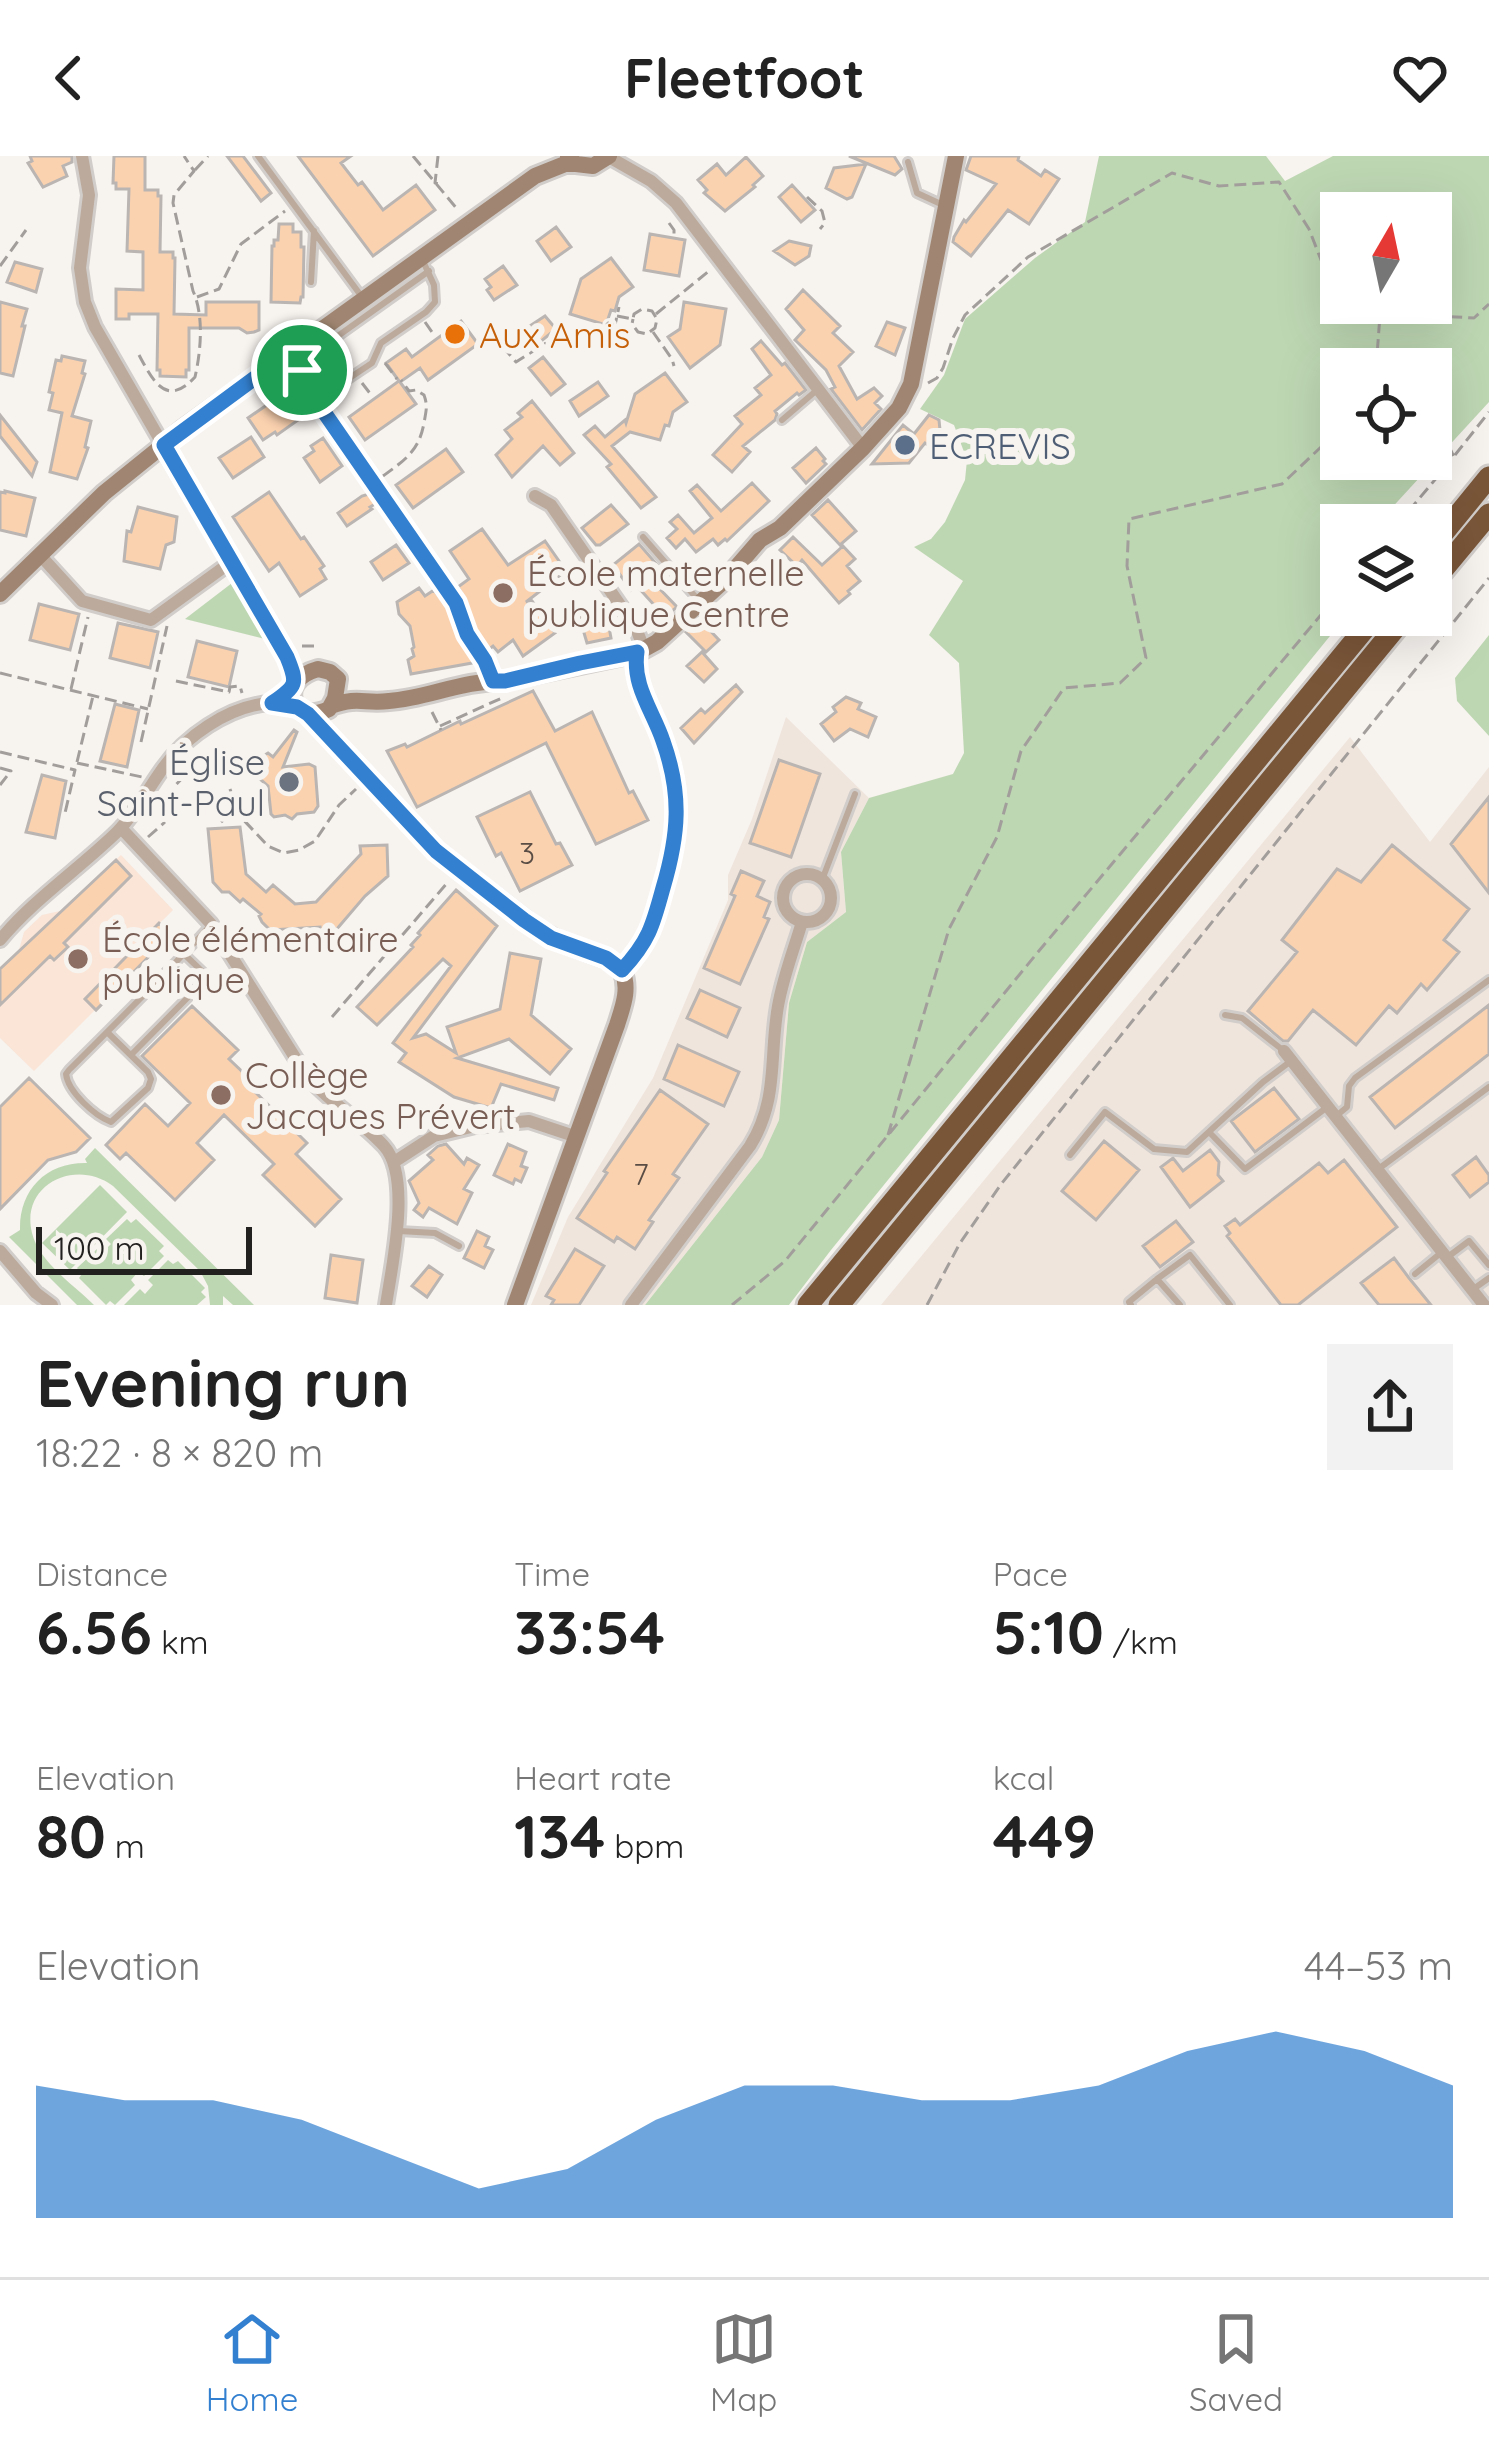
<!DOCTYPE html>
<meta charset="utf-8">
<style>
:root{--surface:#fff;--page:#f2f2f2;--text:#222;--muted:#767676;--line:#e0e0e0;--accent:#3380d0}
body{margin:0;font-family:Quicksand,sans-serif;background:var(--page);color:var(--text);height:100vh;display:flex;flex-direction:column;font-size:45px;white-space:nowrap}
*{box-sizing:border-box;margin:0}
p{font-size:39px;color:var(--muted)}
.icon{flex:none;width:66px;height:66px;fill:none;stroke:currentColor;stroke-width:2;stroke-linecap:round;stroke-linejoin:round}
.map{position:relative;height:1149px;overflow:hidden}
.details{display:flex;flex-direction:column;background:var(--surface);flex:1}
.details>*{flex:none}
.needle{width:78px;rotate:9deg}
.buttons{position:absolute;left:1320px;top:36px;display:grid;gap:24px}
.buttons a{display:grid;place-items:center;width:132px;height:132px;border-radius:0px;background:var(--surface);box-shadow:0 12px 48px #0002;font-size:60px}
.scale{position:absolute;left:36px;bottom:30px;width:216px;box-sizing:border-box;padding-left:12px;border:6px solid #232120;border-top:0;font-size:33px;line-height:42px;white-space:nowrap;color:#232120;-webkit-text-stroke:9px #f7f3ef;paint-order:stroke}
.pin{position:absolute;display:grid;place-items:center;width:102px;height:102px;color:#fff;margin:-51px;border:6px solid #fff;border-radius:50%;box-shadow:0 3px 12px #0007}
.round{display:grid;place-items:center;flex:none;width:126px;height:126px;border-radius:0px;background:var(--page)}
.overview{display:flex;align-items:center;justify-content:space-between;height:204px;padding:0 36px}
h1{font-size:66px;font-weight:700;line-height:90px}
.stats{display:grid;grid-template-columns:repeat(3,1fr);gap:18px;height:204px;padding:12px 36px}
.stats div{display:grid;align-content:center}
.stats b{font-size:60px;font-weight:700}
.stats small{font-size:33px;font-weight:400}
.stats p{font-size:33px}
.chart{height:336px;padding:24px 36px}
.chart p{display:flex;justify-content:space-between}
.chart svg{width:100%;height:216px;margin-top:12px;fill:var(--accent);opacity:.7}
header{display:flex;justify-content:space-between;align-items:center;height:156px;padding:0 36px;background:var(--surface);font-size:54px;font-weight:700}
.dock{display:flex;justify-content:space-around;align-items:center;height:168px;border-top:3px solid var(--line);background:var(--surface);font-size:33px;color:var(--muted)}
.dock a{display:grid;justify-items:center;gap:6px}
.dock .selected{color:var(--accent)}
.map>svg:first-child{display:block}
.built{fill:#f0e5dd}
.education{fill:#fae5d7}
.green{fill:#bed7b3;fill-rule:evenodd}
.building{fill:#fbd2b0;stroke:#bab5b2;stroke-width:3}
.lines{fill:none;stroke-linecap:round;stroke-linejoin:round}
.lane-casing{stroke:#d1cdca;stroke-width:12}
.street-casing{stroke:#d1cdca;stroke-width:18}
.secondary-casing{stroke:#d1cdca;stroke-width:22}
.highway-casing{stroke:#d1cdca;stroke-width:27}
.path{stroke:#a29e9c;stroke-width:3;stroke-dasharray:12 6;stroke-linecap:butt}
.lane{stroke:#bcaa9c;stroke-width:6}
.street{stroke:#bcaa9c;stroke-width:12}
.secondary{stroke:#a08672;stroke-width:16}
.highway{stroke:#7a5639;stroke-width:21}
.route-casing{stroke:#fff;stroke-width:24}
.route{stroke:#3380d0;stroke-width:15}
.food-dot{fill:#e8710a;stroke:#f7f3ef;stroke-width:4.5}
.service-dot{fill:#5c6f8a;stroke:#f7f3ef;stroke-width:4.5}
.education-dot{fill:#8d6e63;stroke:#f7f3ef;stroke-width:4.5}
.worship-dot{fill:#6b7280;stroke:#f7f3ef;stroke-width:4.5}
.labels{text-anchor:middle;dominant-baseline:central;stroke-width:12;stroke-linejoin:round;paint-order:stroke}
.number-label{font-size:30px;fill:#594d44}
.food-label{font-size:36px;fill:#c56008;stroke:#f7f3ef;text-anchor:start}
.service-label{font-size:36px;fill:#4e5e75;stroke:#f7f3ef;text-anchor:start}
.education-label{font-size:36px;fill:#785e54;stroke:#f7f3ef;text-anchor:start}
.worship-label{font-size:36px;fill:#5b616d;stroke:#f7f3ef;text-anchor:end}
</style>
<header><svg class="icon" aria-label="back" viewBox="0 0 24 24"><path d="M15 5l-7 7 7 7"/></svg>Fleetfoot<svg class="icon" aria-label="heart" viewBox="0 0 24 24"><path d="M12 20l-8-8c-3-5 5-10 8-4 3-6 11-1 8 4z"/></svg></header>
<div class="map">
<svg width="1489" height="1149" viewBox="0 0 1489 1149">
<rect width="100%" height="100%" fill="#f7f3ef"/>
<path class="built" d="M786,561l83,81 -28,54 5,60 -39,30 -18,61 -10,117 -17,37 -117,148h-114l37,-88 85,-139 75,-178v-25l24,-56z
M1350,581l80,105 59,-75v538h-608z"/>
<path class="education" d="M121,699l52,55 -13,13 11,11 -137,137 -34,-33v-69l19,-19 5,-18 18,-17 18,-4z"/>
<path class="green" d="M1099,0h167l19,25 48,-25h156v246l-113,123h-35l2,95 -512,630 -42,55h-144l117,-148 17,-37 10,-117 18,-61 39,-30 -5,-60 28,-54 84,-24 11,-21 -5,-90 -30,-28 34,-54 -49,-34 17,-8 14,-17 20,-42 2,-20 -13,-35 -34,-16 24,-34 21,-56 70,-61 50,-36zM1341,57h90v90h-90zM1341,213h90v90h-90z
M232,427l33,56 -80,-20z
M1489,479v101l-32,-35 -2,-23z
M95,992l159,157h-21l-10,-9v9h-13l-2,-19 -8,-15 -87,-85c-37,-28 -93,-2 -81,47 7,29 42,52 62,72h-17l-68,-68 11,-7c-1,-40 26,-68 67,-67l-2,-4z
M100,1029l27,27 -57,58 -28,-27z
M127,1063l4,4 5,-4 28,27 -5,5 5,5 -20,20 -6,-4 -7,8 4,5 -20,20 -5,-4 -4,4 -27,-27 3,-4 -5,-6 21,-20 5,4 8,-8 -5,-5z
M168,1104l5,4 5,-3 27,27 -4,4 5,5 -9,8h-73l16,-16 5,5 8,-9 -5,-5z"/>
<path class="building" d="M30,0h42v6l-9,4 4,10 -24,11 -15,-24 4,-2z
M114,0h31v34h13v6h3l-1,56h13v6h2l-1,56 32,1v-13h53v28l-5,2 -7,1 -8,-5h-50v42h-3v7l-26,-1v-6h-3l1,-56h-29v5h-13v-30l27,1v-38l-16,-1 2,-62h-13v-6h-3z
M227,0h16l28,37 -10,8z
M298,0h53l-10,7 17,22 4,-3 21,28 33,-25 19,25 -62,46z
M849,0h45l8,13 -7,6z
M971,0h48l-1,4 23,16 4,-6 14,9 -30,45 -21,-14 -37,46 -18,-14 1,-5 10,-17 2,2 30,-38 -30,-14z
M746,1l17,19 -10,9 2,2 -30,24 -21,-18 3,-3 -9,-10 19,-16 9,11z
M866,8l-14,33 -5,2 -21,-11 8,-20z
M792,29l23,25 -14,12 -22,-25z
M279,68h14v8h8v15h3l-1,50h-2l-1,6 -29,-1 1,-56h2v-6h4z
M556,71l15,20 -20,14 -14,-20z
M650,78l35,6 -6,36 -35,-6z
M789,85l22,5 -2,10 -14,9 -21,-14z
M611,102l22,29 -14,10 -4,14 -4,-1 -5,15 -36,-11 11,-35z
M15,106l27,7 -6,23 -29,-10z
M503,110l14,19 -23,15 -7,-10 4,-3 -6,-8z
M803,134l37,36 -7,7 20,19 -14,14 18,33 17,-11 8,8 -7,7 6,6 -19,21 -31,-41 4,-2 -9,-17 -31,-30 9,-10 -18,-21z
M0,146l27,7 -5,17h3l-12,50 -13,-3z
M684,146l42,7 -6,36 -30,23 -22,-31 12,-8z
M545,160l11,13 -27,22 -13,-16z
M461,165l17,23 -50,36 -8,-12 -20,14 16,22 -51,36 -16,-23 50,-36 -13,-18 20,-14 6,8z
M887,166l18,6 -10,27 -19,-9z
M761,185l21,24 3,-2 21,27 -7,5 -2,-2 -22,18 2,3 -2,6 -32,26 7,6 -18,20 -19,-17 29,-31 -7,-8 26,-21 -6,-7 16,-13 -19,-26z
M62,200l23,5 -3,12 3,1 -13,42 19,5 -6,26 3,1 -11,31 -27,-7 12,-59 -13,-3 4,-17 -4,-1 7,-32 5,1z
M543,201l22,27 -14,11 -22,-27z
M665,217l22,29 -14,10 -4,14 -4,-1 -5,15 -30,-8 -18,14 44,51 -15,11 -34,-41 4,-3 -27,-29 11,-9 10,11 20,-17 1,3 9,-29z
M598,226l10,14 -29,20 -9,-15z
M284,237l17,25 -24,17 -2,-3 -12,8 -15,-22z
M532,245l42,52 -14,12 -17,-19 -31,31 -16,-22 16,-16 -7,-9 17,-13 -4,-4z
M0,259l37,47 -5,14 -32,-40z
M929,259l10,5 1,10 -12,15 -3,-2 -16,20 -37,1 31,-39 11,9z
M251,281l13,20 -31,21 -14,-20z
M323,282l19,28 -22,16 -16,-24 10,-7 -3,-5z
M816,292l9,11 -2,2 3,3 -20,19 -13,-15z
M446,293l17,23 -50,36 -17,-23z
M752,327l17,18 -42,40 -2,-2 -7,6 -5,-6 -17,13 -11,-13 -9,9 -9,-10 10,-9 -7,-7 8,-7 16,18 18,-15 -22,-27 7,-6 24,26z
M5,335l30,7 -9,38 -26,-6v-38l5,1z
M269,336l32,47 3,-2 20,29 -4,3 6,10 -26,17 -21,-33 -10,8 -36,-54z
M369,338l6,10 -5,3 2,2 -25,17 -9,-13 24,-17z
M828,344l28,31 -16,14 -28,-30z
M611,349l17,19 -28,21h-4l-14,-17z
M138,351l39,10 -3,25 -8,3 -6,24 -36,-8 3,-30 4,1z
M482,373l26,36 37,-24 21,30 -40,31 6,-1 23,32 -32,23 -10,-16 -15,12 -5,-6 -21,17 -61,11 -3,-14 6,-4 -2,-7 2,-2 -4,-21 -11,-12 -2,-12 22,-14 6,8 9,-6 17,22 12,-1 3,-10 -8,-14 11,-8 -19,-28z
M793,381l29,28 21,-19 12,13 -8,7 13,15 -12,10 2,3 -11,9 -37,-43 -5,6 -17,-16z
M639,388l27,31 -11,9 22,23 -12,10 -29,-32 -5,5 -18,-25z
M396,389l13,18 -26,17 -12,-18z
M39,448l40,10 -9,36 -40,-10z
M606,455l5,27 -24,5 -8,-27z
M700,464l19,20 -13,12 -20,-20z
M118,467l40,9 -8,36 -40,-10z
M197,485l40,10 -8,36 -41,-10z
M702,496l15,17 -13,13 -17,-16z
M736,529l6,7 -48,51 -13,-15 20,-19 4,4z
M533,535l22,40 37,-19 37,81 4,-2 15,29 -52,24 -50,-101 -129,64 -30,-56 18,-7 2,3 53,-26 1,3z
M846,541l15,6 -3,6 18,8 -8,20 -18,-8 -16,12 -13,-17 15,-12 -3,-5z
M115,548l24,6 -12,57 -27,-6z
M294,574l3,2 -14,35 26,-3 6,3 3,39 -4,6 -17,2 -5,5 -7,-4 -11,2 -3,-3 -3,-28 -16,-14 6,-13 10,-6 5,4z
M779,604l41,14 -29,83 -41,-14z
M42,619l24,6 -11,57 -29,-6z
M530,636l26,52 4,-1 12,22 -52,26 -19,-38 -5,3 -19,-39z
M1489,641v96l-38,-49z
M240,671l6,47 20,18 7,-7 22,19 21,-2 45,-48 -1,-8 27,-1 1,31 -23,20 -29,34 -16,1v-4l-50,3 -8,-8 -3,-6 2,-2 -18,-15 -3,3 -11,-10h-7l-9,-10 -5,-53z
M1392,689l77,64 -25,31 15,12 -32,38 -6,-6 -24,29 -8,-7 -33,39 -43,-35 -25,31h-5l-35,-30 49,-59 -15,-12 55,-71 24,13z
M116,704l15,16 -67,67 4,4 -14,13 -4,-4 -50,49v-36z
M741,715l23,10 -7,15 13,6 -6,15 5,2 -29,65 -36,-16 31,-72 -4,-2z
M456,734l41,36 -84,112 13,-4 30,19 -9,-26 53,-18 10,-56 31,6 -10,56 40,34 -21,25 -41,-35 -52,19 101,30 -4,12 -53,-16 -10,24 -37,-11 -55,-35 7,-9 -13,-10 58,-77 -8,-7 -66,66 -20,-18 56,-60 -2,-2 9,-10 -2,-2z
M159,767l12,11 -75,76 -11,-11z
M700,834l40,18 -13,29 -40,-19z
M1489,849v49l-94,74 -25,-31z
M192,850l46,44 -9,9 25,24 -4,4 57,56 -11,11 45,45 -26,27 -52,-51 11,-11 -50,-49 -27,28 17,17 -39,40 -49,-47 -6,6 -14,-14 39,-41 23,22 22,-23 -48,-47z
M678,889l61,27 -15,34 -60,-27z
M29,922l61,60 -14,14 -28,8 -48,49v-102z
M1274,932l25,31 -44,33 -24,-31z
M660,934l48,34 -35,50 6,4 -30,42 4,2 -18,27 -18,-12 -3,5 -37,-24 30,-45 -3,-2z
M1104,985l35,29 -43,50 -34,-29z
M446,988l18,20 3,-6 12,7 -15,24 8,4 -15,31 -28,-16 -6,9 -9,-7 5,-7 -10,-22 24,-21 -5,-5 10,-9z
M508,988l18,8 -5,14 6,2 -6,14 -6,-3 -2,5 -19,-9z
M1210,994l9,12 -1,13 5,6 -33,26 -29,-40 12,-9 10,13z
M1476,1001l13,18v7l-19,15 -17,-22z
M1344,1004l53,67 -99,78h-17l-54,-69 3,-3 -5,-7 10,-7 5,6 79,-62 9,10z
M1176,1065l17,21 -33,25 -17,-21z
M477,1075l12,6 -4,9 8,4 -9,18 -20,-10z
M575,1093l29,17 -25,39h-28l3,-5 -8,-4z
M331,1099l32,5 -6,43 -32,-5z
M1394,1102l15,20 22,27h-52l-18,-22z
M429,1110l13,9 -15,22 -15,-11z"/>
<g class="lines">
<defs>
<path id="lane" d="M258,0l104,141
M908,6l9,31 26,12
M311,126l3,-51
M305,194l16,-2 108,-77
M305,216l18,14 13,1 36,-24 9,-20 45,-31 9,-10 -1,-17 -12,-26
M782,264l35,-30
M643,381l57,65
M822,724l33,-86
M1225,859l17,3 42,33
M107,876l41,40 3,7 -3,9 -37,34c-16,-6 -43,-30 -45,-48l3,-4c47,-47 95,-94 140,-143
M131,899l77,-78 -24,-23
M1335,961l12,-10 2,-21 6,-8 134,-98
M1210,977l35,36 81,-61
M1070,999l35,-43 49,37 33,3 76,-70 28,-21
M1377,1014l112,-83
M399,1075l36,2 24,13
M1449,1100l20,-15 20,24
M1415,1118l27,-22
M1157,1123l33,-24 40,50
M1472,1134l17,-12
M1131,1149l-2,-3 28,-23 23,26"/>
<path id="street" d="M82,0l7,39 -9,73 5,34 10,25 68,118
M609,1l42,24 25,22 187,245
M290,196l12,18 4,15 150,218
M535,340l16,9 85,123 8,21
M40,399l42,46 69,19 80,-58
M121,672l90,96 95,151c23,27 54,45 78,71 28,31 8,119 2,159
M783 742a24 24 0 1 1 48 0a24 24 0 1 1-48 0Z
M0,784c34,-41 79,-71 117,-108 19,-19 29,-40 44,-61 22,-33 67,-65 109,-68 8,0 18,3 27,4
M1284,895l200,254
M394,1006l40,-26 41,-10 54,-5 48,16
M0,1095l36,42 16,12
M631,1149l119,-159c29,-47 19,-89 28,-140 5,-29 16,-57 24,-84"/>
<path id="secondary" d="M568,1l8,7 17,2 16,-10
M163,289l124,212 8,24
M0,438l104,-101 78,-63 353,-254 30,-12h11
M318,513l12,3 8,7 -3,19 -6,11c-37,18 -55,-28 -11,-40z
M331,550c28,-10 32,-2 58,-5 40,-3 73,-21 116,-20l132,-28 20,-11 70,-64 33,-38 20,-12 83,-80 36,-40 12,-24 45,-228
M308,558l126,135 103,80 26,14 43,16 16,11
M622,814c27,-29 31,-45 41,-82 16,-53 19,-94 0,-147 -10,-30 -31,-55 -26,-88
M515,1149l102,-280c6,-19 13,-36 5,-55"/>
<path id="highway" d="M1431,392l58,-71
M1431,428l58,-70
M808,1149l568,-690
M839,1149l567,-690"/>
</defs>
<use href="#lane" class="lane-casing"/>
<use href="#street" class="street-casing"/>
<use href="#secondary" class="secondary-casing"/>
<use href="#highway" class="highway-casing"/>
<path class="path" d="M413,0l45,54
M438,0l-3,27 7,1
M195,14l13,-14
M807,41l15,14 3,12 -5,6
M669,67l5,7v7
M0,110l26,-36
M197,141l22,-8 22,-45 44,-33
M1363,147l17,10 94,5 15,-14
M656,158l53,-43
M617,160l16,3 1,-5 8,-5 10,2 5,8 -2,9 -8,6 -9,-2 -6,-8 1,-5
M425,166l9,13
M653,176l19,27 2,7
M491,177l25,29 30,-19
M603,187l10,-9 6,-27
M139,199c13,24 27,54 56,22 6,-26 9,-62 -2,-86l-20,-88 1,-8 20,-24 -10,-15
M385,207l12,16
M1376,213l4,-54
M362,227l10,13
M928,227l9,-5 6,-10 10,-30 12,-23 63,-58 144,-84 47,13 60,-4 30,47 21,54 11,7
M1455,299l34,-43
M383,320c22,-16 36,-25 41,-53 2,-12 4,-17 0,-28l-8,-5 -7,1 -8,-11
M1397,369l57,-68 -18,-38 -5,-1
M461,460l6,18 20,32
M302,490h14
M0,517l148,36
M176,525l53,11 1,-5 10,-1 2,7
M71,533l17,-72
M432,556l9,18
M440,570l64,-29
M141,586l26,-116
M0,596l75,18 -10,43
M77,606l16,-66
M77,607l65,14
M0,612l11,3 -11,14
M230,633l8,25 30,32 16,7 15,-3 16,-9 24,-36 17,-16
M154,656l13,-18 27,-28
M221,666l13,-11
M148,681l17,-15
M332,861l116,-135
M888,979l61,-206 48,-92 24,-86 43,-63 56,-5 26,-25 -19,-92 2,-47 153,-35 59,-56
M732,1149l53,-44 253,-309 303,-361
M927,1149l33,-62 42,-60 487,-605"/>
<use href="#lane" class="lane"/>
<use href="#street" class="street"/>
<use href="#secondary" class="secondary"/>
<use href="#highway" class="highway"/>
</g>
<g class="lines">
<defs>
<path id="route" d="M290,196l12,18 4,16 150,217 11,31 18,27 8,20h12l75,-18 57,-11c-5,34 16,59 26,89 19,53 16,93 0,147 -10,37 -14,53 -41,82l-16,-12 -55,-20 -27,-18 -88,-69 -128,-137 -11,-7 -25,-4c25,-17 26,-19 15,-46l-123,-212z"/>
</defs>
<use href="#route" class="route-casing"/>
<use href="#route" class="route"/>
</g>
<circle class="food-dot" cx="455" cy="178" r="12"/>
<circle class="service-dot" cx="905" cy="289" r="12"/>
<g class="education-dot">
<circle cx="503" cy="437" r="12"/>
<circle cx="78" cy="803" r="12"/>
<circle cx="221" cy="939" r="12"/>
</g>
<circle class="worship-dot" cx="289" cy="626" r="12"/>
<g class="labels">
<g class="number-label">
<text x="527" y="697">3</text>
<text x="641" y="1018">7</text>
</g>
<g class="food-label">
<text x="479" y="178">Aux Amis</text>
</g>
<g class="service-label">
<text x="929" y="289">ECREVIS</text>
</g>
<g class="education-label">
<text x="527" y="416">École maternelle<tspan x="527" dy="41">publique Centre</tspan></text>
<text x="102" y="782">École élémentaire<tspan x="102" dy="41">publique</tspan></text>
<text x="245" y="918">Collège<tspan x="245" dy="41">Jacques Prévert</tspan></text>
</g>
<g class="worship-label">
<text x="265" y="605">Église<tspan x="265" dy="41">Saint-Paul</tspan></text>
</g>
</g>
</svg>
<div class="buttons">
<a><svg class="needle" viewBox="-14 -14 28 28"><path d="M0-13l5 13h-10z" fill="#e53935"/><path d="M0 13l5-13h-10z" fill="#767676"/></svg></a>
<a><svg class="icon" aria-label="locate" viewBox="0 0 24 24"><circle cx="12" cy="12" r="6"/><path d="M12 2v4M12 18v4M2 12h4M18 12h4"/></svg></a>
<a><svg class="icon" aria-label="layers" viewBox="0 0 24 24"><path d="M12 4l9 5-9 5-9-5zM3 14l9 5 9-5"/></svg></a>
</div>
<div class="scale">100 m</div>
<div class="pin" style="left:302px;top:214px;background:#1e9e55"><svg class="icon" aria-label="arrive" viewBox="0 0 24 24"><path d="M6 21V4h12l-3 4 3 4H6"/></svg></div>
</div>
<section class="details">
<div class="overview"><div><h1>Evening run</h1><p>18:22 · 8 × 820 m</p></div><a class="round"><svg class="icon" aria-label="share" viewBox="0 0 24 24"><path d="M12 15V3M7 8l5-5 5 5M5 13v7h14v-7"/></svg></a></div>
<div class="stats">
<div><p>Distance</p><b>6.56<small> km</small></b></div>
<div><p>Time</p><b>33:54</b></div>
<div><p>Pace</p><b>5:10<small> /km</small></b></div>
</div>
<div class="stats">
<div><p>Elevation</p><b>80<small> m</small></b></div>
<div><p>Heart rate</p><b>134<small> bpm</small></b></div>
<div><p>kcal</p><b>449</b></div>
</div>
<div class="chart"><p><span>Elevation</span>44–53 m</p>
<svg viewBox="0 0 160 44" preserveAspectRatio="none"><path d="M0 44V17L10 20L20 20L30 24L40 31L50 38L60 34L70 24L80 17L90 17L100 20L110 20L120 17L130 10L140 6L150 10L160 17V44z"/></svg>
</div>
</section>
<nav class="dock">
<a class="selected"><svg class="icon" aria-label="home" viewBox="0 0 24 24"><path d="M3 11l9-7 9 7M6 9v11h12V9"/></svg>Home</a>
<a><svg class="icon" aria-label="map" viewBox="0 0 24 24"><path d="M3 6l6-2 6 2 6-2v14l-6 2-6-2-6 2zM9 4v14M15 6v14"/></svg>Map</a>
<a><svg class="icon" aria-label="saved" viewBox="0 0 24 24"><path d="M7 4h10v16l-5-4-5 4z"/></svg>Saved</a>
</nav>
